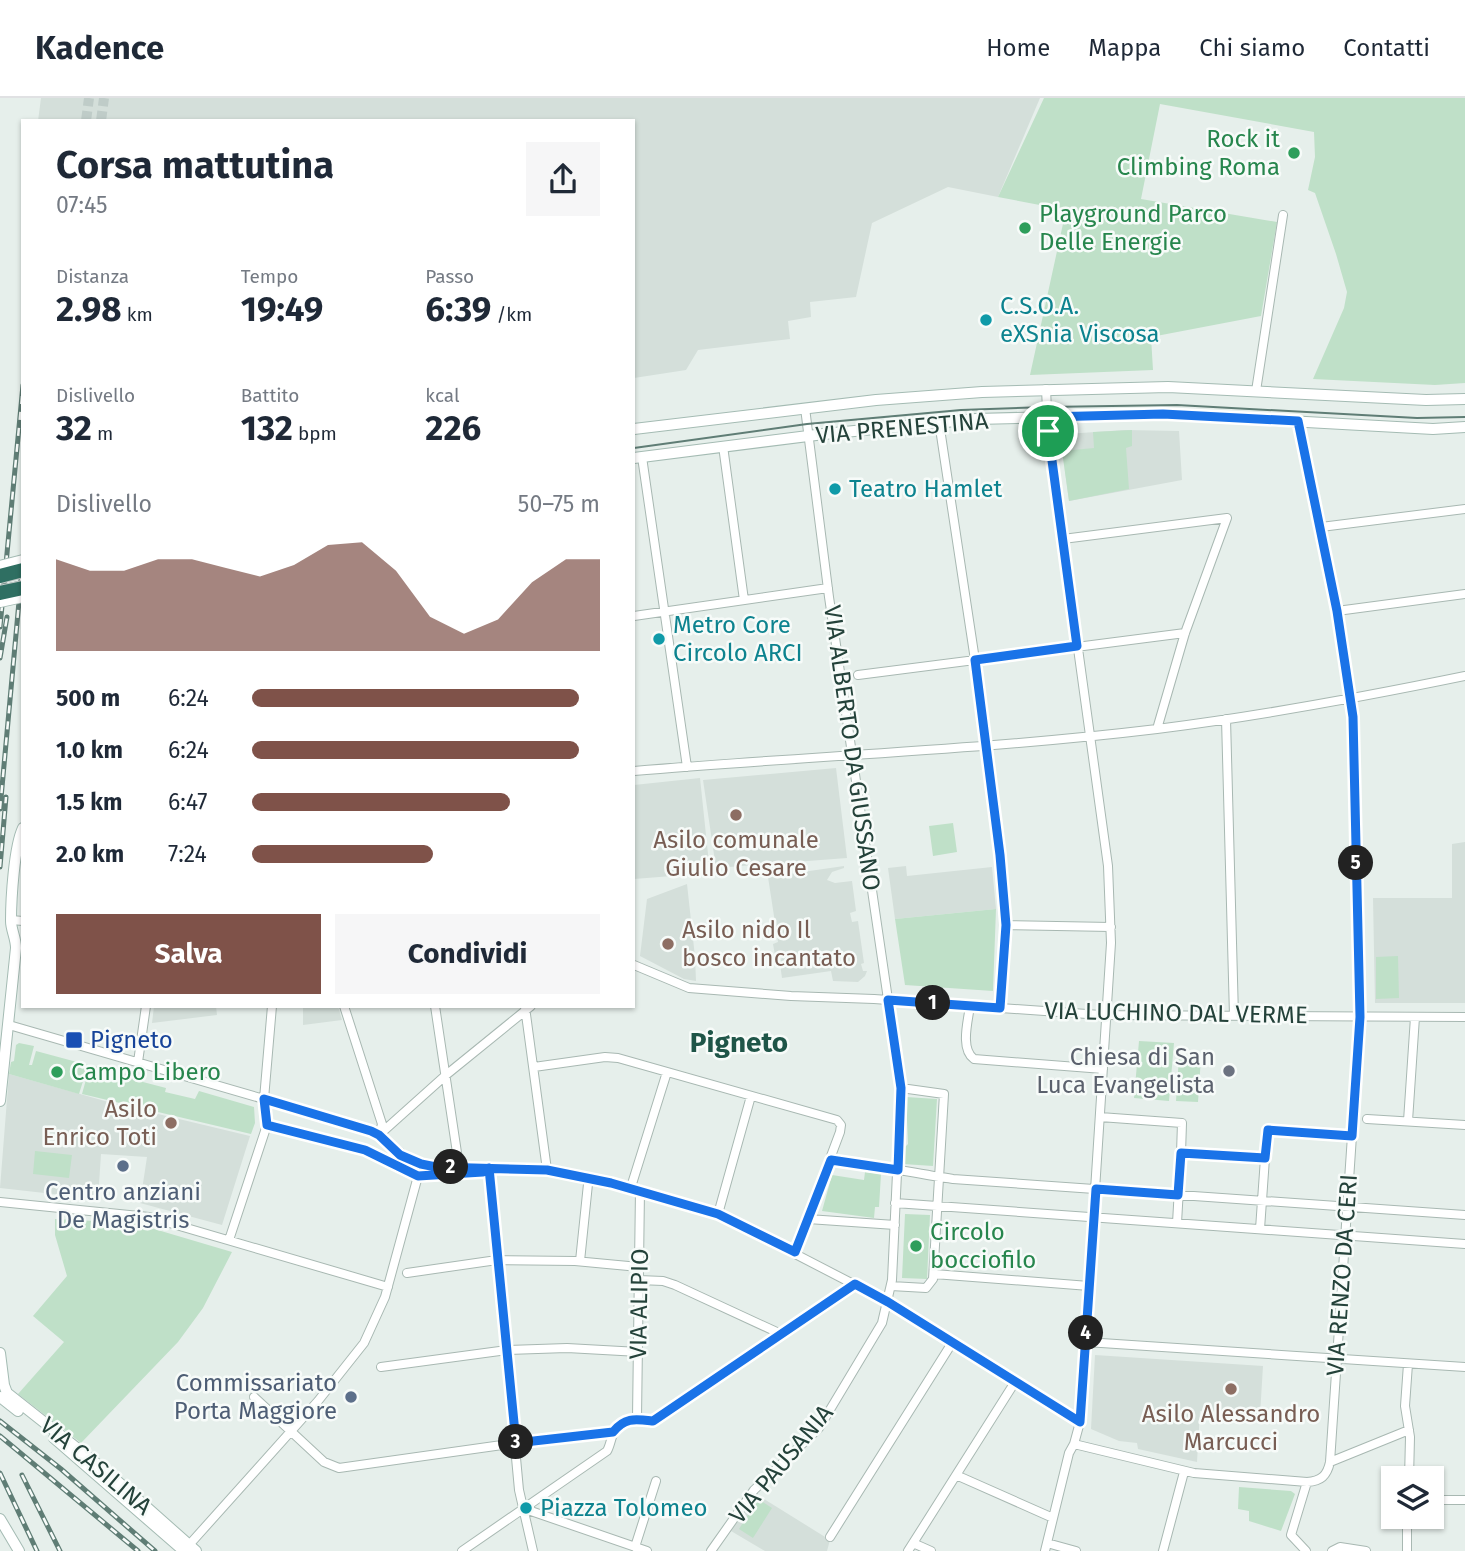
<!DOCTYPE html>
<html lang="it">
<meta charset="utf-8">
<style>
:root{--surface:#fff;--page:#f6f6f7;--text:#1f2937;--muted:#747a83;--line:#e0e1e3;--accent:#7f5249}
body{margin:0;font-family:"Fira Sans",sans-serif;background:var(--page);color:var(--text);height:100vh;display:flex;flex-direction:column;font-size:26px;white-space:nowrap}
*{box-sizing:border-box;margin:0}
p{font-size:23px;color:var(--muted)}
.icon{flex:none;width:38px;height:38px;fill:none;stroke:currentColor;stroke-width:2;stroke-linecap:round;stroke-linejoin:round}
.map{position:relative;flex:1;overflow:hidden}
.panel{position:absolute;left:21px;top:21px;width:614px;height:889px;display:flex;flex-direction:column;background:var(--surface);border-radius:0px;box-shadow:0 2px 5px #0004}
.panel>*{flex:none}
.tools{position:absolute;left:1381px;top:1368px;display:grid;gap:14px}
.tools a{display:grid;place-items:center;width:63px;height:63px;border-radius:0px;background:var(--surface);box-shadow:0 2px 5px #0004;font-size:35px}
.pin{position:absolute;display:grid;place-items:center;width:60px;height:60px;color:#fff;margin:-30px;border:4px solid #fff;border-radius:50%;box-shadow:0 2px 7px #0007}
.km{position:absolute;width:35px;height:35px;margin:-18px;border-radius:50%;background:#222;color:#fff;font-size:19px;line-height:35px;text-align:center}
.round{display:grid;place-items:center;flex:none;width:74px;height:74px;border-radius:0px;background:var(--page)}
.headline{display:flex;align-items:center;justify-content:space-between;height:119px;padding:0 35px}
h1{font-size:38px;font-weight:700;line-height:52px}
.figures{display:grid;grid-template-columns:repeat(3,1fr);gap:10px;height:119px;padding:7px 35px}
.figures div{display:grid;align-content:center}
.figures b{font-size:35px;font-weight:700}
.figures small{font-size:19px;font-weight:400}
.figures p{font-size:19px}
.chart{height:196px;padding:14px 35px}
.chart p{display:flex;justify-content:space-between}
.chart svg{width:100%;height:126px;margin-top:7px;fill:var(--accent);opacity:.7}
.primary-button{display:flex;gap:14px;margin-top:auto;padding:14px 35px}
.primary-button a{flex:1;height:80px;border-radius:0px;background:var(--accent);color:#fff;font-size:28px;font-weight:700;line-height:80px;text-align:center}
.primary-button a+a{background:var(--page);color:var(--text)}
ul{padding:0 35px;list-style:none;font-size:23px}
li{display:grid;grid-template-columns:112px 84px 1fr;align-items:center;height:52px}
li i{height:18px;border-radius:9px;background:var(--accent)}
header{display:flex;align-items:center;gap:42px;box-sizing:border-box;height:98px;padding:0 35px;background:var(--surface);border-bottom:2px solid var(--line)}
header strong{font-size:33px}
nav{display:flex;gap:38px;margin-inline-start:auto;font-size:24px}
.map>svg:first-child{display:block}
.built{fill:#d4dfda}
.green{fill:#bfe0c8}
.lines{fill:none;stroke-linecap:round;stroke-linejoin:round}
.secondary-tunnel{stroke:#bfccc8;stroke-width:10;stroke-dasharray:10 5;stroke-linecap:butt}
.street-casing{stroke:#a8b8b2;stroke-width:10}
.secondary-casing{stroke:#a4bbb3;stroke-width:12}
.street{stroke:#fff;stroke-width:8}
.secondary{stroke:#fff;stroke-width:10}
.tram{stroke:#5f7d75;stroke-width:2}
.rail-casing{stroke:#5f7d75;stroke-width:5}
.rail{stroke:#f7fbf9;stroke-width:2.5;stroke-dasharray:8;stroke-linecap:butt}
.secondary-bridge-casing{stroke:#a4bbb3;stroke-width:12;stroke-linecap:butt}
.highway-bridge-casing{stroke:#c2cac8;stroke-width:16;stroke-linecap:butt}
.secondary-bridge{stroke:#fff;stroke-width:10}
.highway-bridge{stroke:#2f6f62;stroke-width:14}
.route-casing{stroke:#fff;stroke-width:14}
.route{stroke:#1a73e8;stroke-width:9}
.leisure-dot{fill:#2e9e5b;stroke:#f7fbf9;stroke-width:2.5}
.culture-dot{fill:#0f9aa8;stroke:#f7fbf9;stroke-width:2.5}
.education-dot{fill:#8d6e63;stroke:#f7fbf9;stroke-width:2.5}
.transit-dot{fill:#1a4fb4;stroke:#f7fbf9;stroke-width:2.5}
.worship-dot{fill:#6b7280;stroke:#f7fbf9;stroke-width:2.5}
.service-dot{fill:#5c6f8a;stroke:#f7fbf9;stroke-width:2.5}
.labels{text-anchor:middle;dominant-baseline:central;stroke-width:5;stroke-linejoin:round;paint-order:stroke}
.leisure-label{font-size:24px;fill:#27864d;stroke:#f7fbf9;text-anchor:start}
.culture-label{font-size:24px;fill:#0d838f;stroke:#f7fbf9;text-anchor:start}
.street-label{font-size:24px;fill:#24423a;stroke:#f7fbf9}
.education-label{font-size:24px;fill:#785e54;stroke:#f7fbf9}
.transit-label{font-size:24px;fill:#164399;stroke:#f7fbf9;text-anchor:start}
.worship-label{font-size:24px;fill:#5b616d;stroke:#f7fbf9;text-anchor:end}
.service-label{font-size:24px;fill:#4e5e75;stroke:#f7fbf9}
.quarter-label{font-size:28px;font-weight:bold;fill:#1f5548;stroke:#f7fbf9}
</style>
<header>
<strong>Kadence</strong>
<nav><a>Home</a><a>Mappa</a><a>Chi siamo</a><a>Contatti</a></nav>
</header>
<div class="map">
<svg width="1465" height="1453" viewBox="0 0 1465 1453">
<rect width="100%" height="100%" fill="#e6efeb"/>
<path class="built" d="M41,0h999l-42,99 -50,-10 -76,36 -16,74 -46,5 1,15 -23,4 2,18 -92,11 -12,20 -52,8v-257h-596z
M1125,332l54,1 3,49 -113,21 -8,-60 5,-7z
M836,670l11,90 -131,10 -13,-88z
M700,680l10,95 -76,6v-94z
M1465,744v161h-90l-2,-105h79v-54z
M844,768v2l-12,4 -5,8 8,3 17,-2 4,30 -6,2 2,9 6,-1 6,42 -3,1 2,7h4l-2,5 -7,6 -25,-1 -2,-10 -49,7 -2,-14 2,-7 -4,-6 -3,4 -2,-11 5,-2 -10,-65z
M906,768l1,10 85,-9 4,42 -101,10 -7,-51z
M687,786l8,73 1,24 -12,-2 -44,-23 7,-57z
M154,908h62l1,9 -65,8z
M303,908h35l4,14 -39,5z
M9,976l103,29 138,33 -28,89 -82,-22 7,-46 -46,-3 -3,45 -98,-11z
M1095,1257l168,11 -3,49 -60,-4 -3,51 -59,-13 -1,-6 -18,-2 -28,-12z
M756,1396l74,46 -3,11h-62l-34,-20z"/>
<path class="green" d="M1044,0h421v285l-30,2 -122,-6 31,-71 3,-16 -11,-38 -21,-61 -7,-3 7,-33 -1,-25 -154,-28 -19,95 136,23 -16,94 -110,21 2,33 -123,5 36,-165 -68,-13z
M1132,332v16l-6,2 3,41 -60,12 -7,-50 32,-3 -1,-16z
M953,725l4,29 -24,4 -4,-30z
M996,811l-3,82 -88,-6 -10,-66z
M1398,858l1,42 -23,1v-42z
M1139,943l35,2 -5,58 -35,-3z
M19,945l15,3 -5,19h3l4,-14 52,14 -9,29 -70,-20 2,-12 3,-1 2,-16z
M1179,959l22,1 -3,44 -22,-1z
M90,967l54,13 -1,4 23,6 -1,4 30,7 4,-8 55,16 1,16 -4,11 -169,-40z
M906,999l31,2 -4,67 -30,-2v-15l5,-5z
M35,1053l37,4 -3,23 -36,-4z
M865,1074l16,2 -2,33h-4l-1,11 -52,-7 10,-36 32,5z
M905,1116l25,1 -3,64 -25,-1z
M55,1121l79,4 98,29 -29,56 -25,34 -97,101 -63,-49 46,-52 -31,-26 34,-40 -12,-41z
M1239,1389l52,4 4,3 -14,37 -32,-10v-10l-11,-2z
M758,1401l14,9 -19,30 -14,-9z"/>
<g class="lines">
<path class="secondary-tunnel" d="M86,23l3,-23
M101,23l3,-23"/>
<defs>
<path id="street" d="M1046,291l2,42 60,435 3,77 -31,479
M1256,293l27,-176
M939,324l36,238 25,195 6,70 -5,83
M723,348l21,154
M642,359l45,310
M1321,429l144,-18
M1063,441l164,-21 -42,115 -28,96
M1337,513l128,-17
M634,518l194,-28
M858,577l327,-42
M1226,621l8,297
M634,673c174,-15 349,-21 523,-42 103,-13 206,-32 308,-53
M11,822l12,1
M1006,827l105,2
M634,867l55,23 102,8 83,3 227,16 364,2
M344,908l38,118 -2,8
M435,908l24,160
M970,908c-2,15 -10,43 4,53l129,10
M525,909l22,163
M9,927l358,104c28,11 31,34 69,38l122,4 73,16 87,27 170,88 192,120 -6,22 120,29 113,9c14,-1 20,-6 23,-20l30,-445 -7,-300 -16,-106 -39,-190
M138,964l8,-56
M534,969l71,-10 13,1 219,62 4,5 -1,7 -45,120
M1100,1019l82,6 -1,30
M1367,1021l98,6
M1408,1023l7,-104
M267,1027l98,25 53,26 65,-4 6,-4 30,322 14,61
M379,1037l67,-60 85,-69
M1265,1060l3,-28 84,6
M831,1062c41,4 81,13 122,19l512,36
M631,1089l36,-115
M0,1104l149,15 239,70
M895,1105l570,41
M718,1116l33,-118
M808,1121l87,6
M1177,1125l4,-70 84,5 -5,71
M229,1142l38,-115 -3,-26 8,-93
M580,1163l8,-77
M407,1175l90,-13 78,1 64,6
M934,1176l155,12
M639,1182l24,1 12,4 106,49
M891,1188l35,2 7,-9 11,-185 -43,-6
M1086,1244l379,25
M1408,1266l-3,42 5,31 -1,42
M381,1269l126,-17 60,-2 72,4
M254,1299l70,65 15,6 177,-25 97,-11
M637,1320l3,-228
M1330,1364l79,-32
M956,1377l97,43
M1432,1402h33
M525,1411l122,42
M830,1439l122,-194
M913,1445l18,8
M1047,1445l29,8
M189,1447l129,-144 46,-58 21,-46 33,-121
M638,1452l-3,-3 21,-66
M462,1453l145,-100c4,-7 4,-16 9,-22 12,-17 29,-4 43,-11l196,-134
M711,1453l43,-61 65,-62 63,-105 10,-43 9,-192 -72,-491 -24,-189
M908,1453l107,-169
M1045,1453l24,-98 5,-9
M1163,1453l21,-79
M1306,1453l-15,-16 16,-53
M1332,1453l8,-4 26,4
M1407,1453v-34"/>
<path id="secondary" d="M634,331l242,-29 106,-8 186,-5 258,13 39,-1
M634,360l190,-24 152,-15 187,-5 270,15 32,-2
M0,1003l16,-153c0,-10 -5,-18 -5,-27 0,-22 3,-74 12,-93
M0,1255l4,32 3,8 100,79 89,79
M0,1299l18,14
M54,1340l130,113
M0,1421l19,32"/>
</defs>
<use href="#street" class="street-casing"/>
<use href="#secondary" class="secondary-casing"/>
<use href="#street" class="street"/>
<use href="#secondary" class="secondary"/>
<path class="tram" d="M634,350l173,-24 154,-14 85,-3 131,-2 240,13 48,-1
M0,488l23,-5"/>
<defs>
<path id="rail" d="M0,529l23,-242
M0,560l7,-41
M0,711l23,-251
M0,769l6,-70
M0,1323l61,48 94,82
M0,1338l138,115
M0,1375l37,78
M22,1377l38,76"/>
</defs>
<use href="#rail" class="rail-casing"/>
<use href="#rail" class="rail"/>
<defs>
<path id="secondary-bridge" d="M0,468l23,-6
M0,504l23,-5"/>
<path id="highway-bridge" d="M0,478l23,-6
M0,495l23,-5"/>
</defs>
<use href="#secondary-bridge" class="secondary-bridge-casing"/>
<use href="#highway-bridge" class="highway-bridge-casing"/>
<use href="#secondary-bridge" class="secondary-bridge"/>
<use href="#highway-bridge" class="highway-bridge"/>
</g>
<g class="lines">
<defs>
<path id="route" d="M1048,333l29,215 -102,14 25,195 6,70 -6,83 -112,-8 13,88 -3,82 -67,-10 -36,92 -77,-38 -107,-31 -64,-13 -111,-3 -15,-3 -21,-9 -21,-20 -8,-4 -107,-32 3,26 98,25 53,26 65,-4 6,-4 27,275 97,-11c12,-15 22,-13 40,-11l202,-137 33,18 192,120 16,-233 82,6 3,-42 84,5 3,-28 84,6 8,-119 -7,-300 -16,-106 -39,-190 -135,-7 -116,3 1,14"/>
</defs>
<use href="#route" class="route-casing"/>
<use href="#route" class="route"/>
</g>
<g class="leisure-dot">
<circle cx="1294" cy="55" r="7"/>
<circle cx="1025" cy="130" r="7"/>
<circle cx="57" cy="974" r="7"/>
<circle cx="916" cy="1148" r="7"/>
</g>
<g class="culture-dot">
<circle cx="986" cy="222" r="7"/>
<circle cx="835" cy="391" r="7"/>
<circle cx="659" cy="541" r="7"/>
<circle cx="526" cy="1410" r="7"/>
</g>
<g class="education-dot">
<circle cx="736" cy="717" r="7"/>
<circle cx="668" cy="846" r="7"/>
<circle cx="171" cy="1025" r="7"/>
<circle cx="1231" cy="1291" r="7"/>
</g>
<rect class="transit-dot" x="65" y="933" width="18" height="18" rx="3.5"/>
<circle class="worship-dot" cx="1229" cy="973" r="7"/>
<g class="service-dot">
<circle cx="123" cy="1068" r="7"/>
<circle cx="351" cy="1299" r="7"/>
</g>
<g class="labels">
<g class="leisure-label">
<text x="1280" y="41" text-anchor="end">Rock it<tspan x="1280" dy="28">Climbing Roma</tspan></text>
<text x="1039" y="116">Playground Parco<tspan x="1039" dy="28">Delle Energie</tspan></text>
<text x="71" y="974">Campo Libero</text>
<text x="930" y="1134">Circolo<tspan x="930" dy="28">bocciofilo</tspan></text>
</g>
<g class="culture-label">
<text x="1000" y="208">C.S.O.A.<tspan x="1000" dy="28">eXSnia Viscosa</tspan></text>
<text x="849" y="391">Teatro Hamlet</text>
<text x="673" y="527">Metro Core<tspan x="673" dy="28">Circolo ARCI</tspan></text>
<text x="540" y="1410">Piazza Tolomeo</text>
</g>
<g class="street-label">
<text transform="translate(902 330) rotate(-5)">VIA PRENESTINA</text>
<text transform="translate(852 650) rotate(82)">VIA ALBERTO DA GIUSSANO</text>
<text transform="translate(1176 915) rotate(1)">VIA LUCHINO DAL VERME</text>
<text transform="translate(1342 1177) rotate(-86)">VIA RENZO DA CERI</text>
<text transform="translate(639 1206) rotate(-89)">VIA ALIPIO</text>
<text transform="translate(781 1366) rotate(-50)">VIA PAUSANIA</text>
<text transform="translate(96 1368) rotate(40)">VIA CASILINA</text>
</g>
<g class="education-label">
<text x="736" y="742">Asilo comunale<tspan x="736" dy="28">Giulio Cesare</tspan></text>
<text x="682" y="832" text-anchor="start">Asilo nido Il<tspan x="682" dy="28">bosco incantato</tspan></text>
<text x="157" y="1011" text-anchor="end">Asilo<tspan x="157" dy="28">Enrico Toti</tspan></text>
<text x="1231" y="1316">Asilo Alessandro<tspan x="1231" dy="28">Marcucci</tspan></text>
</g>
<g class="transit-label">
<text x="90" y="942">Pigneto</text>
</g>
<g class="worship-label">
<text x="1215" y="959">Chiesa di San<tspan x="1215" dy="28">Luca Evangelista</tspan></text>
</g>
<g class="service-label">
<text x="123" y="1094">Centro anziani<tspan x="123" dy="28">De Magistris</tspan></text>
<text x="337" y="1285" text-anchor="end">Commissariato<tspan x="337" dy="28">Porta Maggiore</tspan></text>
</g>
<g class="quarter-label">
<text x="739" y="944">Pigneto</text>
</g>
</g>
</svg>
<div class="tools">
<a><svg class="icon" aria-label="layers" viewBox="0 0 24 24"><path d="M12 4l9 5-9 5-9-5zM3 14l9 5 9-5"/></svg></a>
</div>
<div class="pin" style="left:1048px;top:333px;background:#1e9e55"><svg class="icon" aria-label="arrive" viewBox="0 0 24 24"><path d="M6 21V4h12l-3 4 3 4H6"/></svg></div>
<b class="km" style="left:933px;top:905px">1</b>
<b class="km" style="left:451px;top:1069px">2</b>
<b class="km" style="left:516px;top:1344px">3</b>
<b class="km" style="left:1086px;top:1235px">4</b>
<b class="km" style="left:1356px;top:765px">5</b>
<section class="panel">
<div class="headline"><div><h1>Corsa mattutina</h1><p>07:45</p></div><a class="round"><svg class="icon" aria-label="share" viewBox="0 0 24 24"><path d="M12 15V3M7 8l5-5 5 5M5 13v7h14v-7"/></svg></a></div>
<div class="figures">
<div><p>Distanza</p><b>2.98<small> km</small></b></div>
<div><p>Tempo</p><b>19:49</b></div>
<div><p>Passo</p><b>6:39<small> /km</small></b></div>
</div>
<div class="figures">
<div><p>Dislivello</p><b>32<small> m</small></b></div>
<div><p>Battito</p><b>132<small> bpm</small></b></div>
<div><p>kcal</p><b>226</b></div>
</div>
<div class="chart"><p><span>Dislivello</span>50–75 m</p>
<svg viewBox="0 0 160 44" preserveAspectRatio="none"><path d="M0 44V12L10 16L20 16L30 12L40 12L50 15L60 18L70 14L80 7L90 6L100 16L110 32L120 38L130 33L140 20L150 12L160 12V44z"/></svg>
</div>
<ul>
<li><b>500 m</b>6:24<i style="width:94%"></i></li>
<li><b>1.0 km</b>6:24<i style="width:94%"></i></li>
<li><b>1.5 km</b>6:47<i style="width:74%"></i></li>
<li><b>2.0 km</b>7:24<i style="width:52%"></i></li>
</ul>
<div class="primary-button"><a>Salva</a><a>Condividi</a></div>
</section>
</div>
